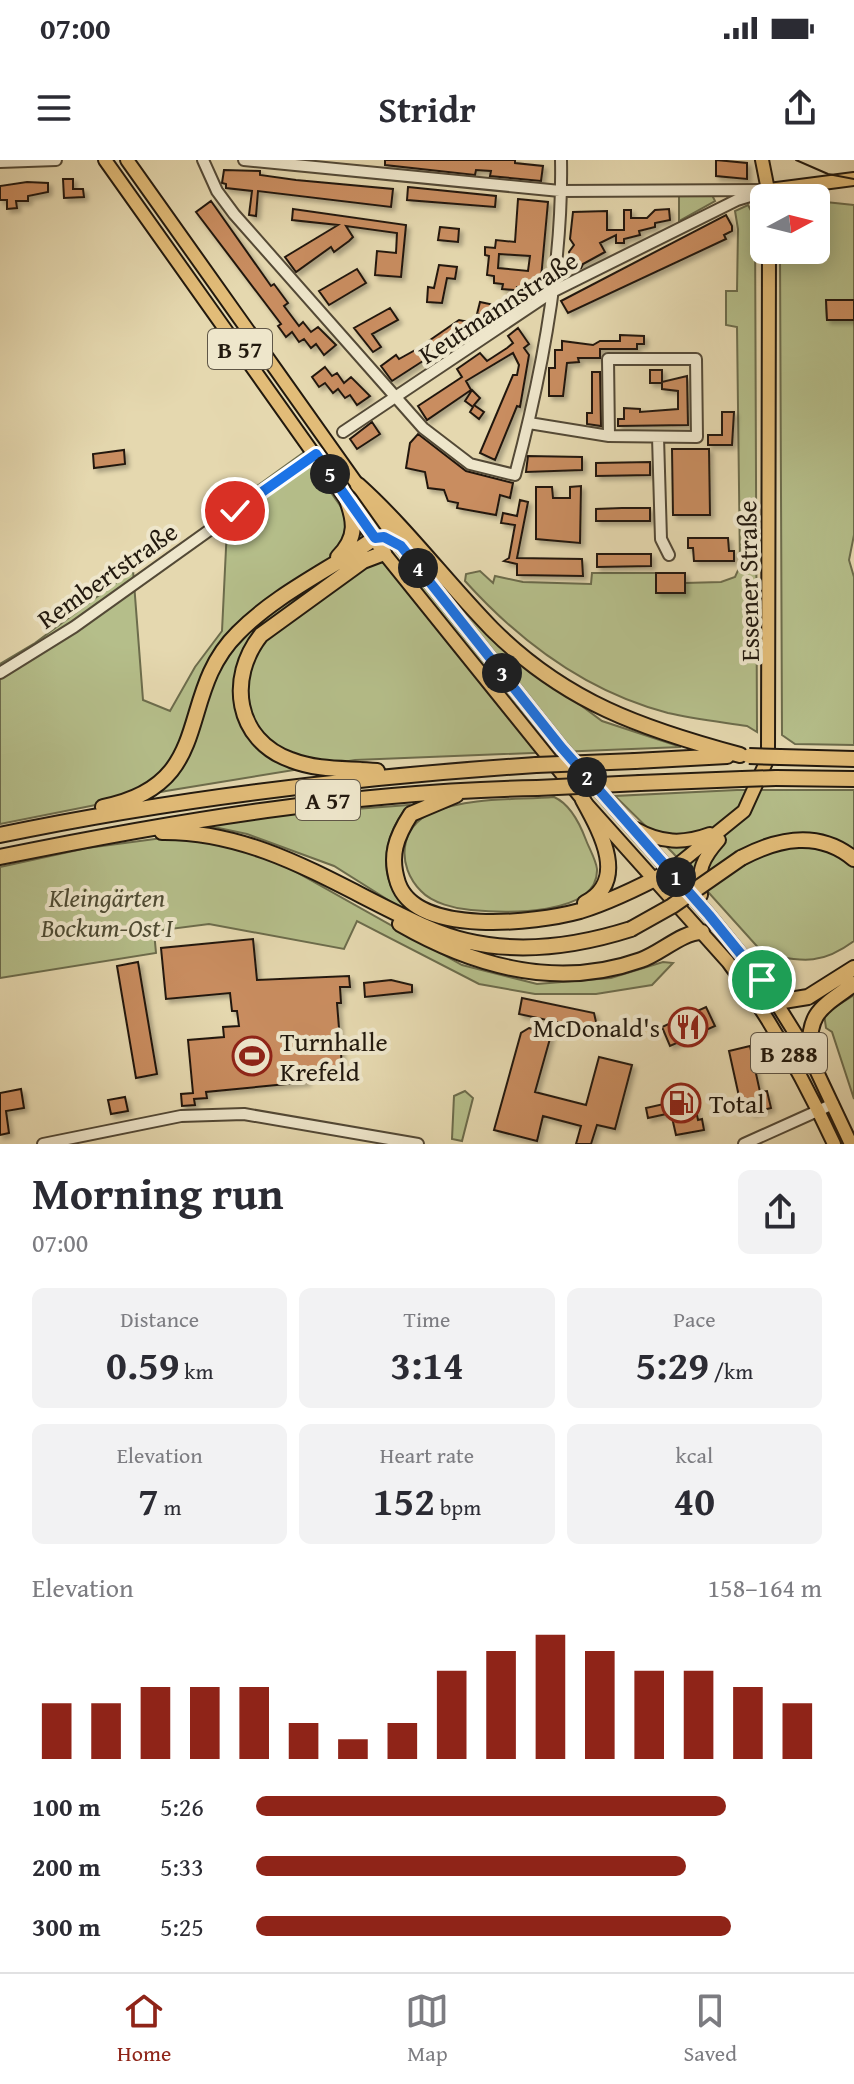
<!DOCTYPE html>
<meta charset="utf-8">
<style>
:root{--surface:#fff;--page:#f2f2f3;--text:#2b2b33;--muted:#7c7c81;--line:#e1e1e2;--accent:#8f2418}
body{margin:0;font-family:"Gentium Book Plus",serif;background:var(--page);color:var(--text);height:100vh;display:flex;flex-direction:column;font-size:30px;white-space:nowrap}
*{box-sizing:border-box;margin:0}
p{font-size:26px;color:var(--muted)}
.icon{flex:none;width:44px;height:44px;fill:none;stroke:currentColor;stroke-width:2;stroke-linecap:round;stroke-linejoin:round}
.map{position:relative;height:984px;overflow:hidden}
.panel{display:flex;flex-direction:column;background:var(--surface);flex:1}
.panel>*{flex:none}
.needle{width:52px;rotate:83deg}
.controls{position:absolute;left:750px;top:24px;display:grid;gap:16px}
.controls a{display:grid;place-items:center;width:80px;height:80px;border-radius:12px;background:var(--surface);box-shadow:0 4px 20px #0003;font-size:40px}
.pin{position:absolute;display:grid;place-items:center;width:68px;height:68px;color:#fff;margin:-34px;border:4px solid #fff;border-radius:50%;box-shadow:0 2px 8px #0007}
.km{position:absolute;width:40px;height:40px;margin:-20px;border-radius:50%;background:#222;color:#fff;font-size:22px;line-height:40px;text-align:center}
.round{display:grid;place-items:center;flex:none;width:84px;height:84px;border-radius:12px;background:var(--page)}
.headline{display:flex;align-items:center;justify-content:space-between;height:136px;padding:0 32px}
h1{font-size:44px;font-weight:700;line-height:60px}
.figures{display:grid;grid-template-columns:repeat(3,1fr);gap:12px;height:136px;padding:8px 32px}
.figures div{display:grid;align-content:center;border-radius:12px;background:var(--page);text-align:center}
.figures b{font-size:40px;font-weight:700}
.figures small{font-size:22px;font-weight:400}
.figures p{font-size:22px}
.chart{height:224px;padding:16px 32px}
.chart p{display:flex;justify-content:space-between}
.chart svg{width:100%;height:144px;margin-top:8px;stroke:var(--accent);stroke-width:6}
ul{padding:0 32px;list-style:none;font-size:26px}
li{display:grid;grid-template-columns:128px 96px 1fr;align-items:center;height:60px}
li i{height:20px;border-radius:10px;background:var(--accent)}
.status{display:flex;justify-content:space-between;align-items:center;height:56px;padding:0 40px;background:var(--surface);direction:ltr}
.status svg{height:22px;fill:currentColor}
header{display:flex;justify-content:space-between;align-items:center;height:104px;padding:0 32px;background:var(--surface);font-size:36px;font-weight:700}
.tab-bar{display:flex;justify-content:space-around;align-items:center;height:112px;border-top:2px solid var(--line);background:var(--surface);font-size:22px;color:var(--muted)}
.tab-bar a{display:grid;justify-items:center;gap:4px}
.tab-bar .current{color:var(--accent)}
.map>svg:first-child{display:block}
.green{fill:#b5be8a;stroke:#6c6c4c;stroke-width:2}
.building{fill:#c98d61;stroke:#22190e;stroke-width:2;fill-rule:evenodd;filter:url(#shadow)}
.lines{fill:none;stroke-linecap:round;stroke-linejoin:round}
.minor-casing{stroke:#534936;stroke-width:14}
.major-casing{stroke:#22190e;stroke-width:16}
.highway-casing{stroke:#22190e;stroke-width:18}
.minor{stroke:#eee6cb;stroke-width:10}
.major{stroke:#e2bc78;stroke-width:12}
.highway{stroke:#e2bc78;stroke-width:14}
.tram{stroke:#22190e;stroke-width:2}
.highway-bridge-casing{stroke:#22190e;stroke-width:18;stroke-linecap:butt}
.highway-bridge{stroke:#e2bc78;stroke-width:14}
.route-casing{stroke:#fff;stroke-width:16}
.route{stroke:#1a73e8;stroke-width:10}
.labels{text-anchor:middle;dominant-baseline:central;stroke-width:8;stroke-linejoin:round;paint-order:stroke}
.shield{fill:#eee6cb;stroke:#5f5647;stroke-width:2}
.shield-label{font-size:24px;font-weight:bold;fill:#22190e}
.street-label{font-size:26px;fill:#22190e;stroke:#eee6cb}
.park-label{font-size:26px;font-style:italic;fill:#4e4b33;stroke:#eee6cb}
.poi-label{font-size:26px;fill:#22190e;stroke:#eee6cb;text-anchor:start}
</style>
<div class="status"><b>07:00</b><svg viewBox="0 0 49 12"><path d="M0 12V9h3v3zM5 12V6h3v6zM10 12V3h3v9zM15 12V0h3v12zM26 1h20v11H26zM47 4h2v5h-2z"/></svg></div>
<header><svg class="icon" aria-label="menu" viewBox="0 0 24 24"><path d="M4 6h16M4 12h16M4 18h16"/></svg>Stridr<svg class="icon" aria-label="share" viewBox="0 0 24 24"><path d="M12 15V3M7 8l5-5 5 5M5 13v7h14v-7"/></svg></header>
<div class="map">
<svg width="854" height="984" viewBox="0 0 854 984">
<defs>
<filter id="shadow"><feDropShadow dx="3.5" dy="3.5" stdDeviation="2" flood-color="#0004"/></filter>
</defs>
<rect width="100%" height="100%" fill="#e5d8af"/>
<filter id="stains"><feTurbulence type="fractalNoise" baseFrequency=".0025" numOctaves="4"/><feColorMatrix values="0 0 0 0 .2 0 0 0 0 .09 0 0 0 0 .02 0 0 0 .5 -.17"/></filter>
<radialGradient id="worn" r=".72"><stop offset=".6" stop-color="#630" stop-opacity="0"/><stop offset="1" stop-color="#630" stop-opacity=".3"/></radialGradient>
<path class="green" d="M712,35l3,6 -36,20v-25z
M816,41l38,4v95l-28,1 1,19h27v215l-5,25 5,17v168l-59,-1 -13,-9 -2,-485h36z
M748,45l7,13 2,514 -10,-6c-26,-4 -53,-7 -79,-13 -81,-21 -148,-71 -203,-132l1,-7 14,-3 13,12 2,-7 28,6 68,2 1,-11h64l1,20h28v-10l36,-1 14,-5 5,-11 -3,-239 -11,-2v-34h11l1,-62 -3,-18z
M303,293l77,109 56,10 53,65 113,84 79,26 -326,13 -189,31 -166,33v-160l35,-21 98,-73 10,130 27,11 25,-44 27,-36 6,-124z
M737,630h117v151c-34,25 -51,20 -90,13l-91,-101 -58,-57z
M554,637c16,7 26,27 32,43 3,8 10,20 11,29 2,48 -95,44 -126,41 -15,-1 -39,-7 -50,-19 -25,-25 -22,-65 12,-79 37,-15 82,-12 121,-15z
M409,645c-29,33 -35,83 8,109l-5,1 -78,-49 -87,-32 -38,-8 65,-11z
M170,677l62,9 48,17 182,102 75,19 74,-6 52,-16 10,1 -21,22 -56,9h-61l-56,-10 -122,-63 -13,28 -135,-25 -55,7 2,22 -156,25v-111l87,-19z
M854,835v104l-22,-67 -6,-4 -2,-14z
M465,931l8,7 -11,43 -10,-2 2,-43z"/>
<path class="building" d="M385,0h130v3l28,3 -2,15 -51,-5 1,-5 -15,-1 -1,5 -90,-10z
M716,0l31,3v16l-31,-3z
M224,10l36,1v4l36,5 97,9 -2,18 -133,-16 -2,25 -7,-1 3,-24 -26,-3v-4l-4,-1z
M63,19h10v10h10l1,8 -20,1z
M27,22l21,1v9l-20,4v5h-12l1,7 -10,1v-9h-7v-14z
M408,27l88,9 -1,11 -88,-7z
M518,39l30,3 -8,87 -23,-2 1,14 -23,17 -18,-4 3,-12 14,3 21,-15 -13,-1 1,-5 -9,-1v-7l-7,-1 2,-19 -4,-1v-8l10,1 1,-8 19,2zM499,94l31,2 -2,15 -30,-3z
M211,41l60,85 3,-2 14,19 -4,3 15,20 4,-4 8,10 7,-5 18,18 -12,10 -8,-11 -5,4 -7,-9 -5,3 -7,-10 -6,5 -8,-11 3,-2 -85,-112z
M293,49l113,16 -5,52 -26,-2 2,-24 19,2 1,-20 -51,-7 7,11 -4,4 -15,11 -3,-5 -35,25 -11,-15 53,-32 -46,-5z
M669,49l1,11 -15,3v4l-16,4 1,4 -16,4v4h-8v-8l-16,8 5,9 -22,12 -2,4 -10,2 -3,-7 3,-2 -2,-9 5,-7 -4,-6 3,-27 34,-1v19h17v-20h7v8h16l8,-8z
M726,55l6,11v5l-8,4 2,4 -158,74 -7,-12z
M440,67l19,2 -1,13 -20,-2z
M439,105l18,2 -2,12 -8,-1 -5,25 -15,-1 1,-15 6,1z
M357,109l9,14 -37,22 -10,-14z
M826,140h28v20h-27z
M390,148l8,12 -26,14 9,13 -8,5 -19,-24z
M470,159l8,1 -1,6 -85,55 -11,-15 15,-11 3,4 18,-10 42,-29 10,2z
M518,168l11,16 -5,4 5,7 -9,52 -3,-1 -22,54 -15,-7 33,-78h4l2,-10 -6,-12 -47,28 5,9 -44,30 -9,-14 44,-29 -5,-8 23,-16 7,8 20,-13 6,-5 -5,-7z
M620,175l24,1v8h-7v5h-37v9h-22l1,4 -12,1 -4,33h-14v-28h6v-18h7v-9l31,4 7,-4h20z
M325,207l7,9 5,-3 7,10 7,-6 19,19 -13,9 -7,-10 -5,3 -7,-9 -5,4 -8,-10 -6,4 -7,-10z
M650,210h12v12l25,-6 1,49 -70,1v-7h6v-11l16,1v3l38,-3v-18l-16,-2v-6h-12z
M592,212h8l1,54 -14,-2v-11h5z
M472,230l8,8 -6,7 10,7 -5,7 -9,-7 3,-5 -8,-6z
M722,252h12l-2,33h-24v-10h14z
M372,262l8,12 -23,15 -7,-10z
M418,274l48,37 47,12 -3,15 -10,-3 -4,20 -39,-7 1,-5 -10,-2 -4,-11 -16,-2 -3,-16 -19,-4 4,-25z
M672,289h37l1,66h-37z
M124,290l1,14 -31,4 -1,-14z
M528,296l54,1v13l-56,2z
M650,302v13l-54,1v-13z
M581,326l-1,57 -44,-4v-52h16l1,11h17v-11z
M520,340l8,2 -11,56 65,1 1,17 -66,-1v-11l-13,-3 5,-3 6,-33 -14,-2 2,-10 14,3z
M622,348h28v13h-54v-12z
M688,378h40l1,13h5v10h-40l-1,-13h-5z
M597,394h54v12l-54,1z
M656,413h29v20h-29z
M253,779l4,41 92,-4 1,11h-10l1,16h-4l5,63 -36,4 1,12 -101,10 1,6 -13,1 1,6 -13,1 -1,-12 12,-1 -5,-53 36,-3 -1,-10 16,-1 -2,-15h-5l-2,-18 -64,6 -5,-51z
M138,802l19,112 -21,4 -19,-112z
M391,820l21,5v7l-47,5 -1,-14z
M522,838l72,15 4,18 -79,-17z
M706,847l9,19 -45,20 -8,-19z
M529,868l22,7 -16,57 51,13 13,-48 33,8 -17,64 -18,-4 -6,19h-15l5,-18 -38,-10 -6,25 -43,-11 27,-97z
M750,886l10,46 7,-1 4,17 -20,5 -3,-14 -8,2 -11,-50z
M21,929l3,19 -18,3 3,22 -9,2v-42z
M692,932l6,28 4,-1 2,11 -28,5 -5,-22 -23,5 -2,-10 18,-4 -1,-6z
M125,937l3,14 -17,3 -3,-14z"/>
<g class="lines">
<defs>
<path id="minor" d="M203,0l14,31 17,23 189,214 47,36 45,11c27,-101 48,-210 46,-315
M244,0l316,31 209,-1
M0,2l56,-2
M529,263l80,13 88,1 -1,-78h-88l1,77
M343,272l209,-140 185,-92 23,-7
M658,277l3,102 8,16
M0,513l74,-46 242,-173
M43,984l138,-28 63,-2 174,30
M744,984l89,-40"/>
<path id="major" d="M105,0l279,393 199,247 145,162c43,57 76,117 106,182
M127,0l274,386 160,201 148,168 53,65 48,77 41,87
M762,0l7,35
M769,30l85,-11
M636,669c25,14 47,15 74,5
M670,711l74,-60 24,-53 1,-508
M701,735c-4,-25 2,-37 18,-55"/>
<path id="highway" d="M358,325c49,44 88,97 134,144 73,73 151,100 248,126
M338,397c20,-20 17,-37 7,-62
M780,597l74,2
M635,601l92,-5
M377,611c-29,-3 -58,0 -86,-11 -56,-20 -64,-82 -30,-125l102,-74 21,-8
M776,618l78,1
M640,623l102,-4
M456,635l-45,19c-15,23 -22,42 -13,69 19,54 138,40 182,28 32,-10 60,-24 90,-40
M583,640c17,31 46,81 2,103
M103,647c115,-23 71,-111 135,-174 38,-39 93,-64 137,-95
M162,672c100,-1 178,57 266,96 65,29 137,22 203,1
M0,675c177,-37 356,-58 536,-70
M0,697c181,-37 351,-65 537,-69
M741,698c38,-20 78,-28 113,1
M400,764c75,43 157,66 241,36 20,-7 41,-28 61,-28
M777,842l31,-5 46,-29
M810,897c-3,-45 11,-49 44,-73"/>
</defs>
<use href="#minor" class="minor-casing"/>
<use href="#major" class="major-casing"/>
<use href="#highway" class="highway-casing"/>
<use href="#minor" class="minor"/>
<use href="#major" class="major"/>
<use href="#highway" class="highway"/>
<path class="tram" d="M796,0l32,14 26,5"/>
<defs>
<path id="highway-bridge" d="M749,596l31,1
M536,605l99,-4
M742,619l34,-1
M537,628l103,-5
M631,769l41,-23 69,-48"/>
</defs>
<use href="#highway-bridge" class="highway-bridge-casing"/>
<use href="#highway-bridge" class="highway-bridge"/>
</g>
<g class="lines">
<defs>
<path id="route" d="M235,351l81,-57 59,84 9,-1 17,9 160,201 148,168 53,65"/>
</defs>
<use href="#route" class="route-casing"/>
<use href="#route" class="route"/>
</g>
<defs>
<symbol id="restaurant-ring" viewBox="-11 -11 22 22"><circle r="9.5" fill="#eee6cb" stroke="#8f2418" stroke-width="1.5"/><path d="M-5-6h1v4h1v-4h1v4h1v-4h1v5L-1.5 .5V6h-2V.5L-5-1ZM5-6V6H3V1.5H1.5Q1.5-4 5-6Z" fill="#8f2418"/></symbol>
<symbol id="stadium-ring" viewBox="-11 -11 22 22"><circle r="9.5" fill="#eee6cb" stroke="#8f2418" stroke-width="1.5"/><path d="M0-5a6.5 5 0 1 0 0 10a6.5 5 0 1 0 0-10ZM-3.5-1.8h7v3.6h-7Z" fill="#8f2418"/></symbol>
<symbol id="fuel-ring" viewBox="-11 -11 22 22"><circle r="9.5" fill="#eee6cb" stroke="#8f2418" stroke-width="1.5"/><path d="M-5.5-6h7V0h2V4h1.3V-2.5L3-4.5l.8-.8L6-3V5H2.5V1h-1V6h-7ZM-4.2-4.7v3.2H.2V-4.7Z" fill="#8f2418"/></symbol>
</defs>
<g fill-rule="evenodd">
<use href="#restaurant-ring" x="666" y="845" width="44" height="44"/>
<use href="#stadium-ring" x="230" y="874" width="44" height="44"/>
<use href="#fuel-ring" x="659" y="921" width="44" height="44"/>
</g>
<g class="labels">
<g class="shield">
<rect x="208" y="169" width="64" height="40" rx="6"/>
<rect x="296" y="620" width="64" height="40" rx="6"/>
<rect x="751" y="873" width="76" height="40" rx="6"/>
</g>
<g class="shield-label">
<text x="240" y="189">B 57</text>
<text x="328" y="640">A 57</text>
<text x="789" y="893">B 288</text>
</g>
<g class="street-label">
<text transform="translate(498 147) rotate(-33)">Keutmannstraße</text>
<text transform="translate(107 415) rotate(-35)">Rembertstraße</text>
<text transform="translate(748 421) rotate(-91)">Essener Straße</text>
</g>
<g class="park-label">
<text x="107" y="737">Kleingärten<tspan x="107" dy="30">Bockum-Ost I</tspan></text>
</g>
<g class="poi-label">
<text x="660" y="867" text-anchor="end">McDonald's</text>
<text x="280" y="881">Turnhalle<tspan x="280" dy="30">Krefeld</tspan></text>
<text x="709" y="943">Total</text>
</g>
</g>
<rect width="100%" height="100%" filter="url(#stains)"/>
<rect width="100%" height="100%" fill="url(#worn)"/>
</svg>
<div class="controls">
<a><svg class="needle" viewBox="-14 -14 28 28"><path d="M0-13l5 13h-10z" fill="#e53935"/><path d="M0 13l5-13h-10z" fill="#7c7c81"/></svg></a>
</div>
<div class="pin" style="left:762px;top:820px;background:#1e9e55"><svg class="icon" aria-label="arrive" viewBox="0 0 24 24"><path d="M6 21V4h12l-3 4 3 4H6"/></svg></div>
<div class="pin" style="left:235px;top:351px;background:#d93025"><svg class="icon" aria-label="check" viewBox="0 0 24 24"><path d="M5 12l5 5 9-10"/></svg></div>
<b class="km" style="left:676px;top:717px">1</b>
<b class="km" style="left:587px;top:617px">2</b>
<b class="km" style="left:502px;top:513px">3</b>
<b class="km" style="left:418px;top:408px">4</b>
<b class="km" style="left:330px;top:314px">5</b>
</div>
<section class="panel">
<div class="headline"><div><h1>Morning run</h1><p>07:00</p></div><a class="round"><svg class="icon" aria-label="share" viewBox="0 0 24 24"><path d="M12 15V3M7 8l5-5 5 5M5 13v7h14v-7"/></svg></a></div>
<div class="figures">
<div><p>Distance</p><b>0.59<small> km</small></b></div>
<div><p>Time</p><b>3:14</b></div>
<div><p>Pace</p><b>5:29<small> /km</small></b></div>
</div>
<div class="figures">
<div><p>Elevation</p><b>7<small> m</small></b></div>
<div><p>Heart rate</p><b>152<small> bpm</small></b></div>
<div><p>kcal</p><b>40</b></div>
</div>
<div class="chart"><p><span>Elevation</span>158–164 m</p>
<svg viewBox="0 0 160 44" preserveAspectRatio="none"><path d="M5 44V27M15 44V27M25 44V22M35 44V22M45 44V22M55 44V33M65 44V38M75 44V33M85 44V17M95 44V11M105 44V6M115 44V11M125 44V17M135 44V17M145 44V22M155 44V27"/></svg>
</div>
<ul>
<li><b>100 m</b>5:26<i style="width:83%"></i></li>
<li><b>200 m</b>5:33<i style="width:76%"></i></li>
<li><b>300 m</b>5:25<i style="width:84%"></i></li>
</ul>
</section>
<nav class="tab-bar">
<a class="current"><svg class="icon" aria-label="home" viewBox="0 0 24 24"><path d="M3 11l9-7 9 7M6 9v11h12V9"/></svg>Home</a>
<a><svg class="icon" aria-label="map" viewBox="0 0 24 24"><path d="M3 6l6-2 6 2 6-2v14l-6 2-6-2-6 2zM9 4v14M15 6v14"/></svg>Map</a>
<a><svg class="icon" aria-label="saved" viewBox="0 0 24 24"><path d="M7 4h10v16l-5-4-5 4z"/></svg>Saved</a>
</nav>
